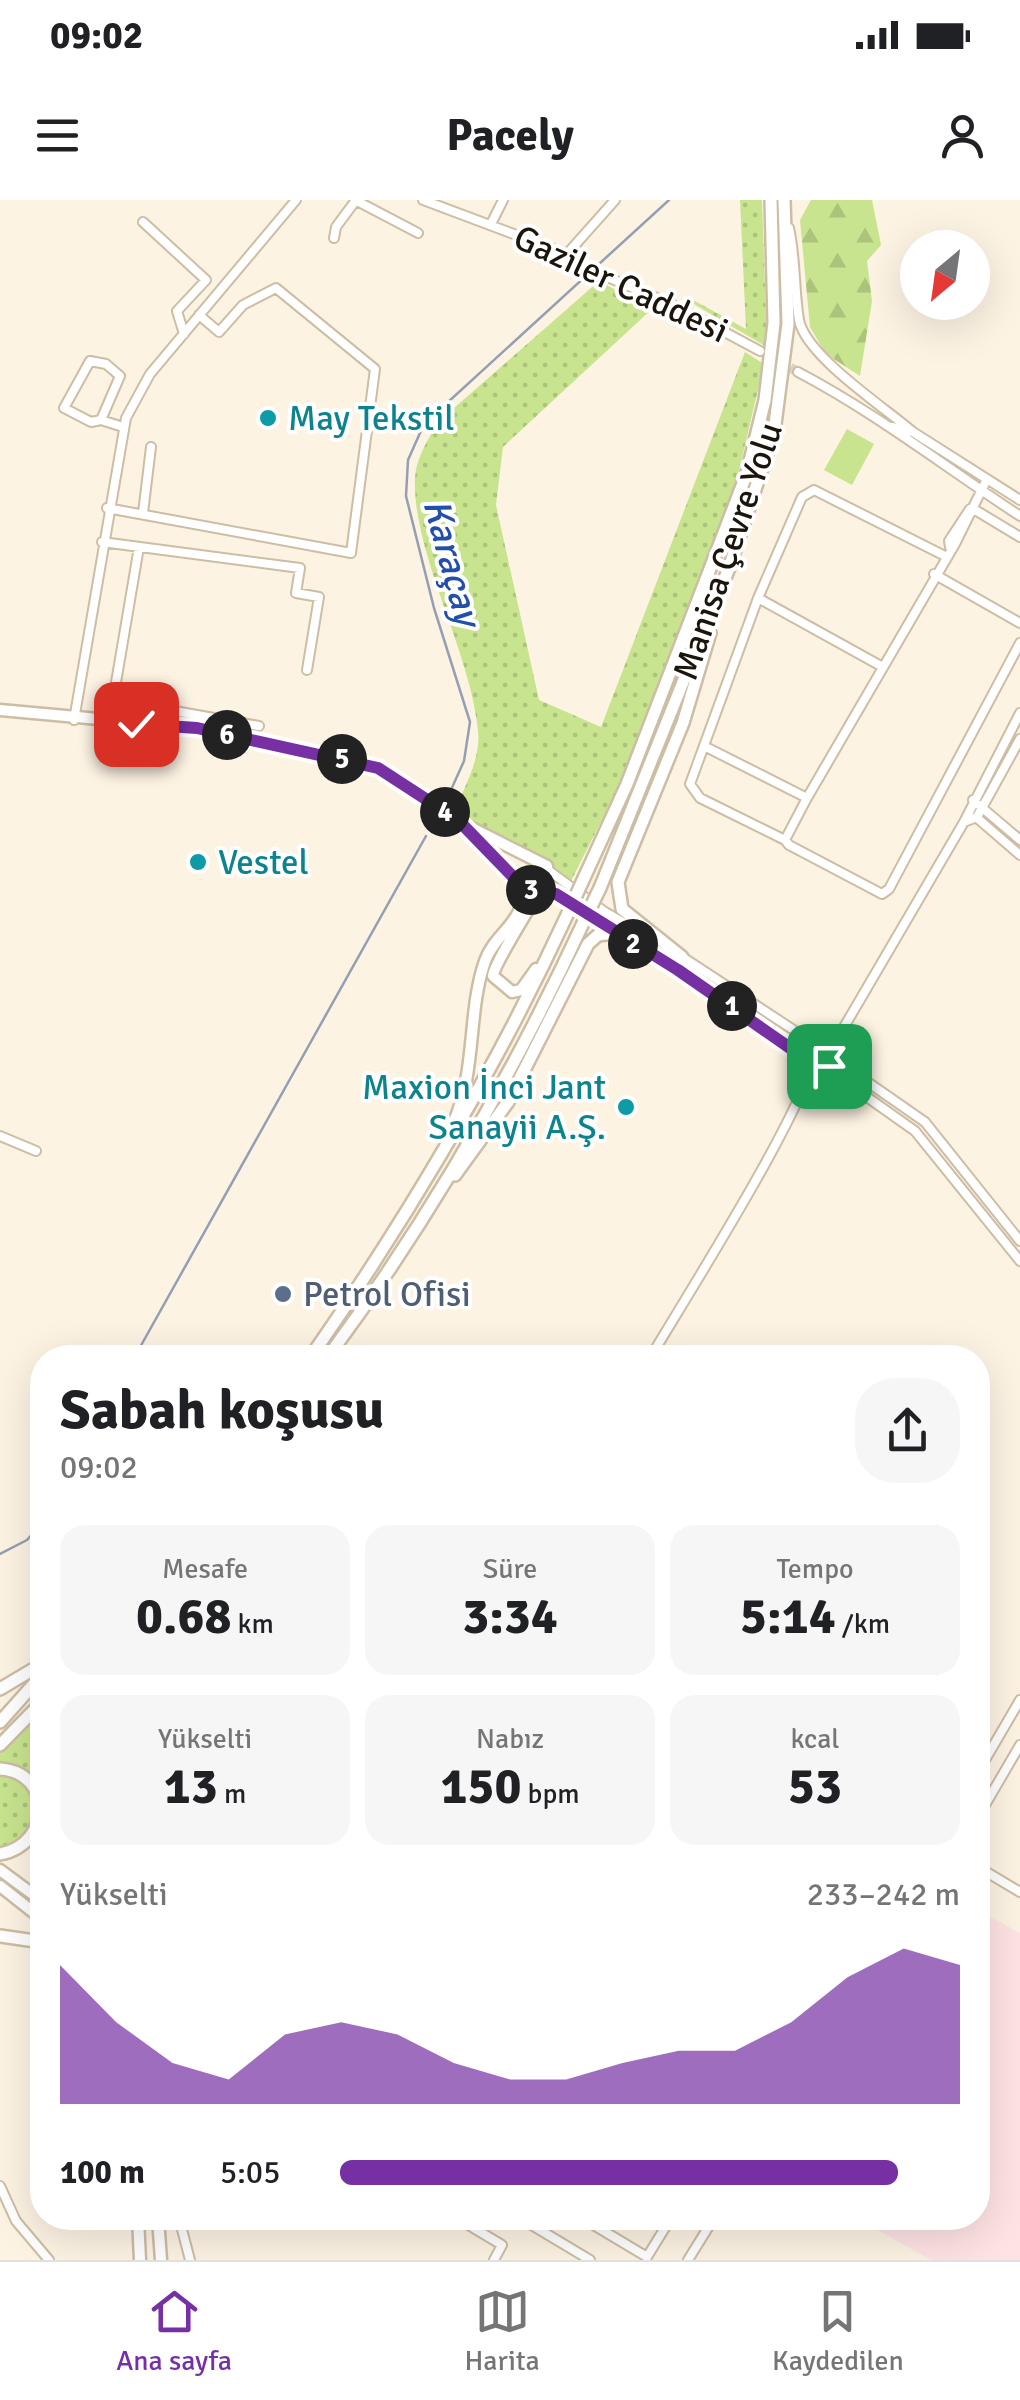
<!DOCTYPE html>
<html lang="tr">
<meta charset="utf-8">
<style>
:root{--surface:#fff;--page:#f6f6f6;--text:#202124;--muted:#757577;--line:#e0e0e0;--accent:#7730a3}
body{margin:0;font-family:Signika,sans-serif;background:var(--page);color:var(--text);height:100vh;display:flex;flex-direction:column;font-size:38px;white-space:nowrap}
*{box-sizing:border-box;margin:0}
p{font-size:32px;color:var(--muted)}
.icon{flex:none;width:55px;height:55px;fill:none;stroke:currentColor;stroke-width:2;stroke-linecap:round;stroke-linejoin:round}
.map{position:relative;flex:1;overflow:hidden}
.panel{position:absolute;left:30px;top:1145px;width:960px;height:885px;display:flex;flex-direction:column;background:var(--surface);border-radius:40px;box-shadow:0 10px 40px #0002}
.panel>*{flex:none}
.needle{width:65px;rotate:209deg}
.buttons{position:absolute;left:900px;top:30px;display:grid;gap:20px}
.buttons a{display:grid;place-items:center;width:90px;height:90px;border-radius:50%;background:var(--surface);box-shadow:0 10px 40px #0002;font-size:50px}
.pin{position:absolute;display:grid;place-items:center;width:85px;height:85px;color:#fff;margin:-42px;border-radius:20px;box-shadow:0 5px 15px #0006}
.km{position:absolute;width:50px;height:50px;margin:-25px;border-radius:50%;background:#222;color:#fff;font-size:28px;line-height:50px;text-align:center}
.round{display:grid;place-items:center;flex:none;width:105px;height:105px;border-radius:40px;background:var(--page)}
.summary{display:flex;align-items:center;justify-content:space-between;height:170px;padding:0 30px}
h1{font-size:55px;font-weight:700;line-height:75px}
.figures{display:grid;grid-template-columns:repeat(3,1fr);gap:15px;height:170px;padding:10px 30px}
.figures div{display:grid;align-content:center;border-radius:25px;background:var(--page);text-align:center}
.figures b{font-size:50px;font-weight:700}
.figures small{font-size:28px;font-weight:400}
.figures p{font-size:28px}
.chart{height:280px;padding:20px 30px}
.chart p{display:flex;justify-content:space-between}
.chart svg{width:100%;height:180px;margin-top:10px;fill:var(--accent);opacity:.7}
ul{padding:0 30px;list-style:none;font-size:32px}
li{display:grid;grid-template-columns:160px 120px 1fr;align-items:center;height:75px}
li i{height:25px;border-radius:12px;background:var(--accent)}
.status{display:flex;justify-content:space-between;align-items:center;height:70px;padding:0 50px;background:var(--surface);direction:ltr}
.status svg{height:28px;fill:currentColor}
header{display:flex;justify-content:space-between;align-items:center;height:130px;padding:0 30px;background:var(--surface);font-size:45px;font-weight:700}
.tab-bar{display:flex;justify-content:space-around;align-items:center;height:140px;border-top:2px solid var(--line);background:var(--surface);font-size:28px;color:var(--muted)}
.tab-bar a{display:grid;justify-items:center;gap:5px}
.tab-bar .active{color:var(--accent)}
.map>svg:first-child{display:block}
.commercial{fill:#fee3e3}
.grass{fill:url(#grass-dots)}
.forest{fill:url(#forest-firs)}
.garden{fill:#c8e48f}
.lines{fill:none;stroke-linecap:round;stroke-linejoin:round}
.stream{stroke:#949fb3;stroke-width:2.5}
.major-tunnel{stroke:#dbd2c3;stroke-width:10;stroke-dasharray:10 5;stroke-linecap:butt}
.minor-casing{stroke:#cdbda4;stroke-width:12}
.major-casing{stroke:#cdbda4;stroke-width:15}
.highway-casing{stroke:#cdbda4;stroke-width:16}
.minor{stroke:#fff;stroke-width:8}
.major{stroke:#fff;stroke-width:10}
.highway{stroke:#fff;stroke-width:11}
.highway-bridge-casing{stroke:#cdbda4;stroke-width:16;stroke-linecap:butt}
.highway-bridge{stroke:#fff;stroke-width:11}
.route-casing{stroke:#fff;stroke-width:20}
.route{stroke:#7730a3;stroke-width:12}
.culture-dot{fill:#0f9aa8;stroke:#fff;stroke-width:4}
.service-dot{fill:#5c6f8a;stroke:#fff;stroke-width:4}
.labels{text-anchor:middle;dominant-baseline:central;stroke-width:8;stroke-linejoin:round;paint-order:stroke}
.street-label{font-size:35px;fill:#1b150c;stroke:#fff}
.culture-label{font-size:35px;fill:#0d838f;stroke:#fff;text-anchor:start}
.service-label{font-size:35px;fill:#4e5e75;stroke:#fff;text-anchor:start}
.water-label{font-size:38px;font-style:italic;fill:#234fac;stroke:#fff}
</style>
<div class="status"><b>09:02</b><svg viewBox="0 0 49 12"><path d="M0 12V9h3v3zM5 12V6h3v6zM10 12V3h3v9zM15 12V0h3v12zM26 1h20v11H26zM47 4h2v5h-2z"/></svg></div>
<header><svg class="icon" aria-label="menu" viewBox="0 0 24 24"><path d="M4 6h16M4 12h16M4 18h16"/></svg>Pacely<svg class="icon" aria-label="person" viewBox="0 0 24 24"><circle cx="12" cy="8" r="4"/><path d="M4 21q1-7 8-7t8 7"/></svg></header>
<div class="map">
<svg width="1020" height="2060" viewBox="0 0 1020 2060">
<defs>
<pattern id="grass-dots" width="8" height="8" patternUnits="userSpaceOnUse" patternTransform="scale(2.5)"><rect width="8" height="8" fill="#c8e48f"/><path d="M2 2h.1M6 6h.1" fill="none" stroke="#abc37a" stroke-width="1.8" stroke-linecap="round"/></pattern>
<pattern id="forest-firs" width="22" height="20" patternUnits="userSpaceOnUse" patternTransform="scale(2.5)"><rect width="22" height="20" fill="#c8e48f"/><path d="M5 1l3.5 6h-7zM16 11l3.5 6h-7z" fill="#abc37a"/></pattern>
</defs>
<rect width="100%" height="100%" fill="#fdf3e3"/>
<path class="commercial" d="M978,1710l42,23v327h-89l-75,-42h122z"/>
<path class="grass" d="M740,0h22l5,147 -82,-48 1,-3 60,33z
M599,81l53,28 -149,138 -7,58 43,195 62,27 144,-375 19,12 -27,115 -115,301 -53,105c-31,-37 -74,-47 -115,-74 11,-24 27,-53 24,-80 -7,-79 -66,-178 -63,-253 1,-20 13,-38 23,-56z
M42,1512v84l-42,-32v-11z
M0,1573c48,10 46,72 0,75z"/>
<path class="forest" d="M811,0h61l9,45 -14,16 5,40 -12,75 -34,-22 -16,-27 -10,-107z"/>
<path class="garden" d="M847,229l27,15 -22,41 -28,-15z"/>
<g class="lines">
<path class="stream" d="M446,601l18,-40 6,-39 -36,-114 -28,-112 2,-36 16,-36 245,-224
M134,1158l292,-522
M0,1354l27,-14 15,-17"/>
<path class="major-tunnel" d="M764,153l34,19"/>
<defs>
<path id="minor" d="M355,0l63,33
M423,0l144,54 5,8 104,44 84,45
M143,22l63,58 -29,31 7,23
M491,24l12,-24
M789,28c7,31 5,62 10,92 7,36 85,87 114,112
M334,38l2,-11 20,-27
M567,54l48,-54
M798,172c78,41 147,95 222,144
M101,220l19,-44 -14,-12 -16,-3 -26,47 27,14 10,-2 22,7
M892,227l21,5 107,68
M987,279l-32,65 -148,254 -22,42 4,5 93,49 7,-5 131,-246
M107,308l244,45 24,-184 -99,-81 -33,17 -24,27 -20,-17
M972,308l48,29
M143,313l8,-66
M102,342l198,26 -4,25 23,4 -12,73
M139,347l-26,153 146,26
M950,347l-1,-6 21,-32
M934,374l86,49
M758,398l-68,186 10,14 85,42
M881,466l-123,-68 44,-101 12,-7 131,66
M74,520l52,-302 24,-44 146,-174
M704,546l103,52
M973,600l47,40
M976,617l44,38
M964,622l13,-5 43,-78
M548,670l57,42 48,28
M537,689l19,5 256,166
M678,754l143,94
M830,851l134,-229 56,-109
M833,858l92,64 95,119
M826,868l89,63 105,130
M0,936l36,15
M650,1158c31,-53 163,-260 163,-304l15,-5 3,15 -12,4 -8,20 -13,13
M978,1572l42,-72
M978,1617l42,-72
M978,1667l42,25
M0,1986l16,35 33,39
M179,2018l11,42
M457,2018l45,27 -8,15
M520,2018l70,42
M582,2018l65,39 24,-39
M688,2060l26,-42"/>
<path id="major" d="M0,510l197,18 159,33 22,8 80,52 89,45 1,14c-8,9 -55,86 -55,96l19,16 9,-2 15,-21
M466,628l58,59
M453,924c24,-54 14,-111 32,-163 10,-29 43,-40 37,-75
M0,1670l42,31
M0,1686l42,33
M138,2018l2,42
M158,2018l3,42"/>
<path id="highway" d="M584,678l43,-94 120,-311 18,-73 9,-77 -3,-123
M600,688l129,-320 45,-136 14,-108 -4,-124
M682,757l-60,-48 -4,-27 65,-159 27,-90
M455,975l53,-73 80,-158 10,-9 17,-2
M310,1158c98,-141 186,-289 258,-445
M327,1158c100,-135 187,-285 257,-437
M0,1489l42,-25
M0,1522l42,-47
M0,1545l42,-43
M0,1569c53,3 53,75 0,85
M0,1736l42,6"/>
</defs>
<use href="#minor" class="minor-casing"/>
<use href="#major" class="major-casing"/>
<use href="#highway" class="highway-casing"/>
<use href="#minor" class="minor"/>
<use href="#major" class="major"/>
<use href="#highway" class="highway"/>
<defs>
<path id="highway-bridge" d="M568,713l16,-35
M584,721l16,-33"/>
</defs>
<use href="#highway-bridge" class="highway-bridge-casing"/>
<use href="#highway-bridge" class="highway-bridge"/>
</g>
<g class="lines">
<defs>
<path id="route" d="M136,524l61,4 181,40 80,52 64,66 34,8 122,76 138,96h13"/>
</defs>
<use href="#route" class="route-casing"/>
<use href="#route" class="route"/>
</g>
<g class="culture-dot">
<circle cx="268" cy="218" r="10"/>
<circle cx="198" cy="662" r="10"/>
<circle cx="626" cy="907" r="10"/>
</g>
<circle class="service-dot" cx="283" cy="1094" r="10"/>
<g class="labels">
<g class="street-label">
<text transform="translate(621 84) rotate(25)">Gaziler Caddesi</text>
<text transform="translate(728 351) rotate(-71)">Manisa Çevre Yolu</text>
</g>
<g class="culture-label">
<text x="288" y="218">May Tekstil</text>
<text x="218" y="662">Vestel</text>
<text x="606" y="887" text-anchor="end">Maxion İnci Jant<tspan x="606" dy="40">Sanayii A.Ş.</tspan></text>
</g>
<g class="service-label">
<text x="303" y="1094">Petrol Ofisi</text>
</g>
<g class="water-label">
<text transform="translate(452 362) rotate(75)">Karaçay</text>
</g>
</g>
</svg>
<div class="buttons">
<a><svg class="needle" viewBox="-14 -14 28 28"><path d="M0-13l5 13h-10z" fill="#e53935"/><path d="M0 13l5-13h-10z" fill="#757577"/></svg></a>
</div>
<div class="pin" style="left:829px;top:866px;background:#1e9e55"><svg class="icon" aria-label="arrive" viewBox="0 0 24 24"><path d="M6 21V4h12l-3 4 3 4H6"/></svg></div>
<div class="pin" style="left:136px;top:524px;background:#d93025"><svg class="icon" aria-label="check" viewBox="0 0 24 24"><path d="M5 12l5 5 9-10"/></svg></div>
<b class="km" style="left:732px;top:806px">1</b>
<b class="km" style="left:633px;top:744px">2</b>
<b class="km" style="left:531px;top:690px">3</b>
<b class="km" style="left:445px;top:612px">4</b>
<b class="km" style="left:342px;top:559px">5</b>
<b class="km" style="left:227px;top:535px">6</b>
<section class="panel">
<div class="summary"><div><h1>Sabah koşusu</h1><p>09:02</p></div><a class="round"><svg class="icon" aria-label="share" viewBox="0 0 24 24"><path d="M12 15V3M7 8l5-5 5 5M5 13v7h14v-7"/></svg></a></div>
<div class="figures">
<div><p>Mesafe</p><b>0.68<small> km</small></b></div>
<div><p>Süre</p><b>3:34</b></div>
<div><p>Tempo</p><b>5:14<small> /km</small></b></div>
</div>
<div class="figures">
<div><p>Yükselti</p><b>13<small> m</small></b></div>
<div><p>Nabız</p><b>150<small> bpm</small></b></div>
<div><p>kcal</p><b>53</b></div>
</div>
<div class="chart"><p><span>Yükselti</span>233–242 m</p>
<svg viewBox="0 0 160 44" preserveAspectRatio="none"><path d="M0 44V10L10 24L20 34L30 38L40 27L50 24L60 27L70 34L80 38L90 38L100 34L110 31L120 31L130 24L140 13L150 6L160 10V44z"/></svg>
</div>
<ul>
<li><b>100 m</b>5:05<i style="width:90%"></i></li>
</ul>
</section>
</div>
<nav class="tab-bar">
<a class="active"><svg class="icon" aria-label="home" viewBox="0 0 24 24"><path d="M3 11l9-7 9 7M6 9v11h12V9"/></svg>Ana sayfa</a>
<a><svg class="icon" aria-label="map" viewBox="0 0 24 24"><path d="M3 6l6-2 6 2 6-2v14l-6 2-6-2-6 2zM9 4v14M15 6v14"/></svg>Harita</a>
<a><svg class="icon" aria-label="saved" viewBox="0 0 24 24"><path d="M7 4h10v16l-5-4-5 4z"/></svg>Kaydedilen</a>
</nav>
